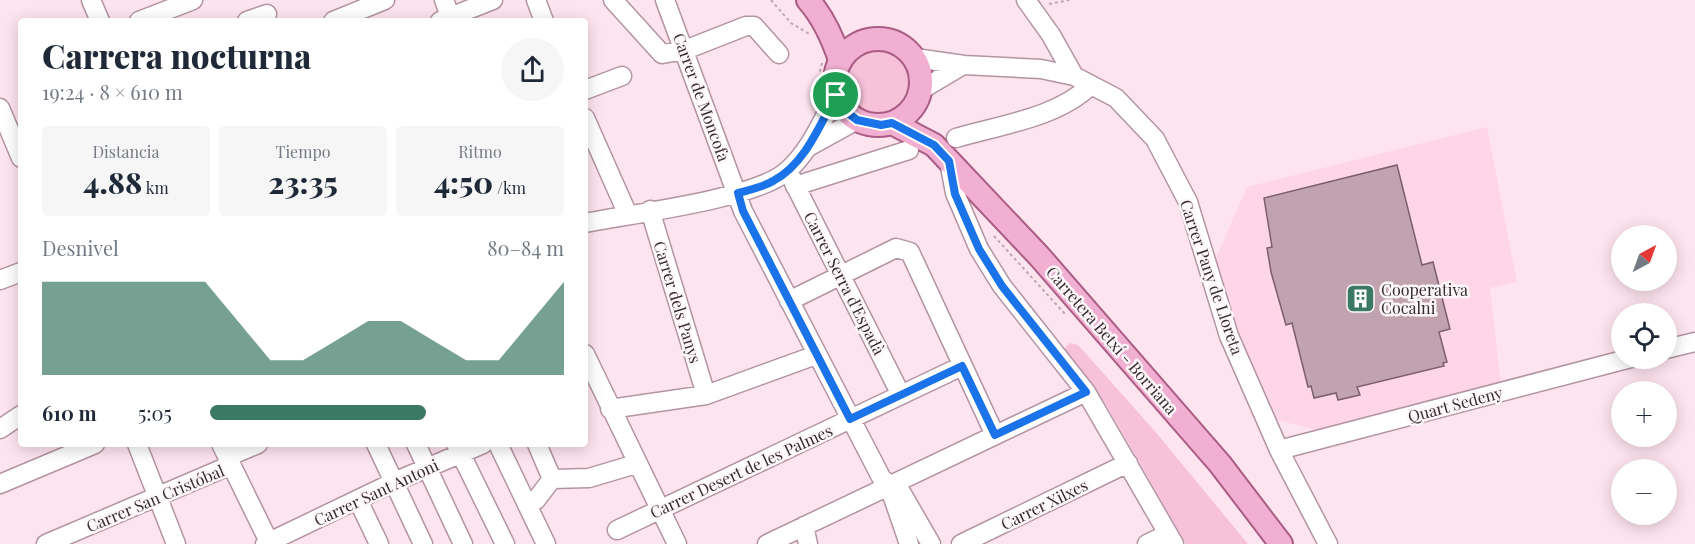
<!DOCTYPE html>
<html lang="es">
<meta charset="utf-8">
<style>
:root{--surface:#fff;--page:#f6f6f7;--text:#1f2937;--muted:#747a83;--accent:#3c7965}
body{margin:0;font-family:"Playfair Display",serif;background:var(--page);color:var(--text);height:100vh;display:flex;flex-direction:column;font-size:22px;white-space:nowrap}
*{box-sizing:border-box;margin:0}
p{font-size:20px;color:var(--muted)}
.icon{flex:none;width:33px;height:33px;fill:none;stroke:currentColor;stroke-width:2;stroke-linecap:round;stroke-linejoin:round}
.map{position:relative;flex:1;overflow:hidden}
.side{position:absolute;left:18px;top:18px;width:570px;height:429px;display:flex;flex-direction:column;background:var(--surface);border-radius:6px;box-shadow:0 3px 15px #0003}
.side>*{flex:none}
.needle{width:39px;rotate:41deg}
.fabs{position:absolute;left:1611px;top:225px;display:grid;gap:12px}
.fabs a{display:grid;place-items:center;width:66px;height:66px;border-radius:50%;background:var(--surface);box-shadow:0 3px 15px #0003;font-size:30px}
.pin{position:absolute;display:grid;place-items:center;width:51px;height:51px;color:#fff;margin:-26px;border:3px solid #fff;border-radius:50%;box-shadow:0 2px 6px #0007}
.round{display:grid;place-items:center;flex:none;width:63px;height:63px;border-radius:32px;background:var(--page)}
.overview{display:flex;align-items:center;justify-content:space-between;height:102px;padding:0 24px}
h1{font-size:33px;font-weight:800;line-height:45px}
.metrics{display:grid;grid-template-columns:repeat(3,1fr);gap:9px;height:102px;padding:6px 24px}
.metrics div{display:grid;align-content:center;border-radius:6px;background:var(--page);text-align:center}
.metrics b{font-size:30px;font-weight:800}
.metrics small{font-size:16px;font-weight:400}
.metrics p{font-size:16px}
.chart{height:168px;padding:12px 24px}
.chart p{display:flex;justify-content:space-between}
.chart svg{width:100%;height:108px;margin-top:6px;fill:var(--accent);opacity:.7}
ul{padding:0 24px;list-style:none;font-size:20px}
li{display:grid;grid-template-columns:96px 72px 1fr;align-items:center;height:45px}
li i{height:15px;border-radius:8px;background:var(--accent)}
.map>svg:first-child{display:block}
.built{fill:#ffd6e8}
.green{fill:#f7c1d9}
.building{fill:#c1a3b0;stroke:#7b5f6c;stroke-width:1.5}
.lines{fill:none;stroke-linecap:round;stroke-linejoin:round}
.minor-casing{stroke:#b394a2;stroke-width:21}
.major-casing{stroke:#aa5d84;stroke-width:26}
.path{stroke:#bda7b0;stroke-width:2;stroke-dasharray:3 3;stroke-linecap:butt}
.minor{stroke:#fff;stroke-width:18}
.major{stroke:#f1afd1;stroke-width:22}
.route-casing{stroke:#fff;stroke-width:12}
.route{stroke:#1a73e8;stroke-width:8}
.labels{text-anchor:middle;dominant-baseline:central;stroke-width:5;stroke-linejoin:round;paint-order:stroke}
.street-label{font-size:16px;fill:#362a2f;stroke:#fef7fa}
.poi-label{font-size:16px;fill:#362a2f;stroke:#fef7fa;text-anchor:start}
</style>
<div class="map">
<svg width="1695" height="544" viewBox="0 0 1695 544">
<rect width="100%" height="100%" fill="#fee4ef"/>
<path class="built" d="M1487,127l30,155 -27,6 11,96 -181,47 -46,-12 -45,-107 -14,-52 32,-73z"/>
<path class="green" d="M842 80a36 36 0 1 1 72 0a36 36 0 1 1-72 0Z
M1070,343l8,2 75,84 95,115h-62l-79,-138 -42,-53v-5z"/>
<path class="building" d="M1397,165l25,100 11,-3 17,67 -11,3 8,30 -4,1 1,3 -87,21 3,8 -22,5 -2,-7 -22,5 -3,-12 -3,1 -16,-64 -6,2 -15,-53 -4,-24 5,-1 -8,-49z"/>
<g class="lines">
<defs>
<path id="minor" d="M91,0l9,21
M444,0l8,21
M536,0l8,21
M613,0l49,54 23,-4 61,-24h8l25,28
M665,0l78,211 139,268 19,13 30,52
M1026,0l25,35 23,41
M139,21l54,-21
M247,21l20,-7
M333,21l52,-21
M440,21l53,-21
M915,58l49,7 77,4 33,7 42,22 39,41 33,63 41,134 50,114 49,94
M585,90l37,-14
M921,90l42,-25
M0,108l21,50
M585,118l43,97
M956,138c44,-13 101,-20 135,-53
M808,147l49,-27
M949,161l6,32 24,56 23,37 84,106 88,152
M788,171l113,224
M795,186l114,-36
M650,210l56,185
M585,223c45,-9 171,-24 202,-52 23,-20 35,-50 49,-76
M0,280l21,-8
M789,301l107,-53 14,4 85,183
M1666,349l29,-7
M585,354l92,190
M610,409l96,-14 110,-40
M0,429l21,-14
M137,444l39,100
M221,444l49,100
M376,444l47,100
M416,444l47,100
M456,444l49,100
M498,444l48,100
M537,444l15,35 37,-1 47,-14
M1279,450l352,-92
M227,457l31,-13
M0,484l95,-40
M889,486l20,58
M358,500l21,44
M527,505l9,-5 16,-21
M804,526l4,18
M617,530l345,-164
M46,544l185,-79
M265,544l129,-62 89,-38
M767,544l319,-152
M961,544l167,-81
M1147,544l21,-10"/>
<path id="major" d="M808,0c15,17 25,39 32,60
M835 82a43 43 0 1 1 86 0a43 43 0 1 1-86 0Z
M892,123l42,22 105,111 181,208 61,80"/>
</defs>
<use href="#minor" class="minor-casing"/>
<use href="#major" class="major-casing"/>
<path class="path" d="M771,0l20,23 20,12
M1049,4l21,-4
M822,63l-2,8 3,18
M864,132l15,3
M994,236l71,78"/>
<use href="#minor" class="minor"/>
<use href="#major" class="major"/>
</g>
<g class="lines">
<defs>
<path id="route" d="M836,95l12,18 9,7 24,5 11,-2 42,22 15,16 6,33 24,55 23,37 84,106 -91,43 -33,-69 -112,53 -107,-208 -5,-18c11,-3 25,-6 35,-12 32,-17 47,-56 63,-86z"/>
</defs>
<use href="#route" class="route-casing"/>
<use href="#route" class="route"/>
</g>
<defs>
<symbol id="building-square" viewBox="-11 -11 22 22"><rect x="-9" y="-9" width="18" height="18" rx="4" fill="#3c7965" stroke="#fef7fa"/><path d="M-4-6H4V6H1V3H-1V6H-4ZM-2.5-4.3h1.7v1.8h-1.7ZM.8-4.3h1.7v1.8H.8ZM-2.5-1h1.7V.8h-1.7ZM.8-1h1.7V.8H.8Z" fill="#fff"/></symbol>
</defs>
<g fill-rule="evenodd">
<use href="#building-square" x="1344" y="282" width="33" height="33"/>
</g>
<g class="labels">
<g class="street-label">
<text transform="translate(702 97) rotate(70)">Carrer de Moncofa</text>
<text transform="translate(1212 277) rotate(71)">Carrer Pany de Lloreta</text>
<text transform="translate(845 283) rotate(63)">Carrer Serra d'Espadà</text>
<text transform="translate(678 302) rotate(73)">Carrer dels Panys</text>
<text transform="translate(1112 340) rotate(49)">Carretera Betxí - Borriana</text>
<text transform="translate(1455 404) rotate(-15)">Quart Sedeny</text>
<text transform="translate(741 471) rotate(-25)">Carrer Desert de les Palmes</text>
<text transform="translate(376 492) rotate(-25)">Carrer Sant Antoni</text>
<text transform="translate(155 498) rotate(-23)">Carrer San Cristóbal</text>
<text transform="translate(1044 504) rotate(-26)">Carrer Xilxes</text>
</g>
<g class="poi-label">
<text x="1381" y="289">Cooperativa<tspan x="1381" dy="18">Cocalni</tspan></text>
</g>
</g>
</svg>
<div class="fabs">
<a><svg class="needle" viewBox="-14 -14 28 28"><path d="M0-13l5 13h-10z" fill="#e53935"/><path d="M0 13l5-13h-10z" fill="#747a83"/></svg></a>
<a><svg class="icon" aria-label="locate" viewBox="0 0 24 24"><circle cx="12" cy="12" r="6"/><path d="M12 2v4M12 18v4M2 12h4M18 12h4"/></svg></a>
<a>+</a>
<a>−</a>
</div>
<div class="pin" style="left:836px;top:95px;background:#1e9e55"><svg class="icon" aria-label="arrive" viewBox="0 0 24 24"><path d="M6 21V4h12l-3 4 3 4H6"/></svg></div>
<section class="side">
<div class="overview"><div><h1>Carrera nocturna</h1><p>19:24 · 8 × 610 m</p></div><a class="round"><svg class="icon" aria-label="share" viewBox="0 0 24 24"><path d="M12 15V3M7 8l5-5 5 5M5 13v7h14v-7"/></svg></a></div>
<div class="metrics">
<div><p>Distancia</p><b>4.88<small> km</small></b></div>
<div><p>Tiempo</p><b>23:35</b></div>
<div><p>Ritmo</p><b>4:50<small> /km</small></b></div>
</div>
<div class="chart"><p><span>Desnivel</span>80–84 m</p>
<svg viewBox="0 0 160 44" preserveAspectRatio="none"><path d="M0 44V6L10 6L20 6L30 6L40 6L50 6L60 22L70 38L80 38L90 30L100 22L110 22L120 30L130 38L140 38L150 22L160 6V44z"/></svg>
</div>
<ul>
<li><b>610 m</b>5:05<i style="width:61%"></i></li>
</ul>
</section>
</div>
